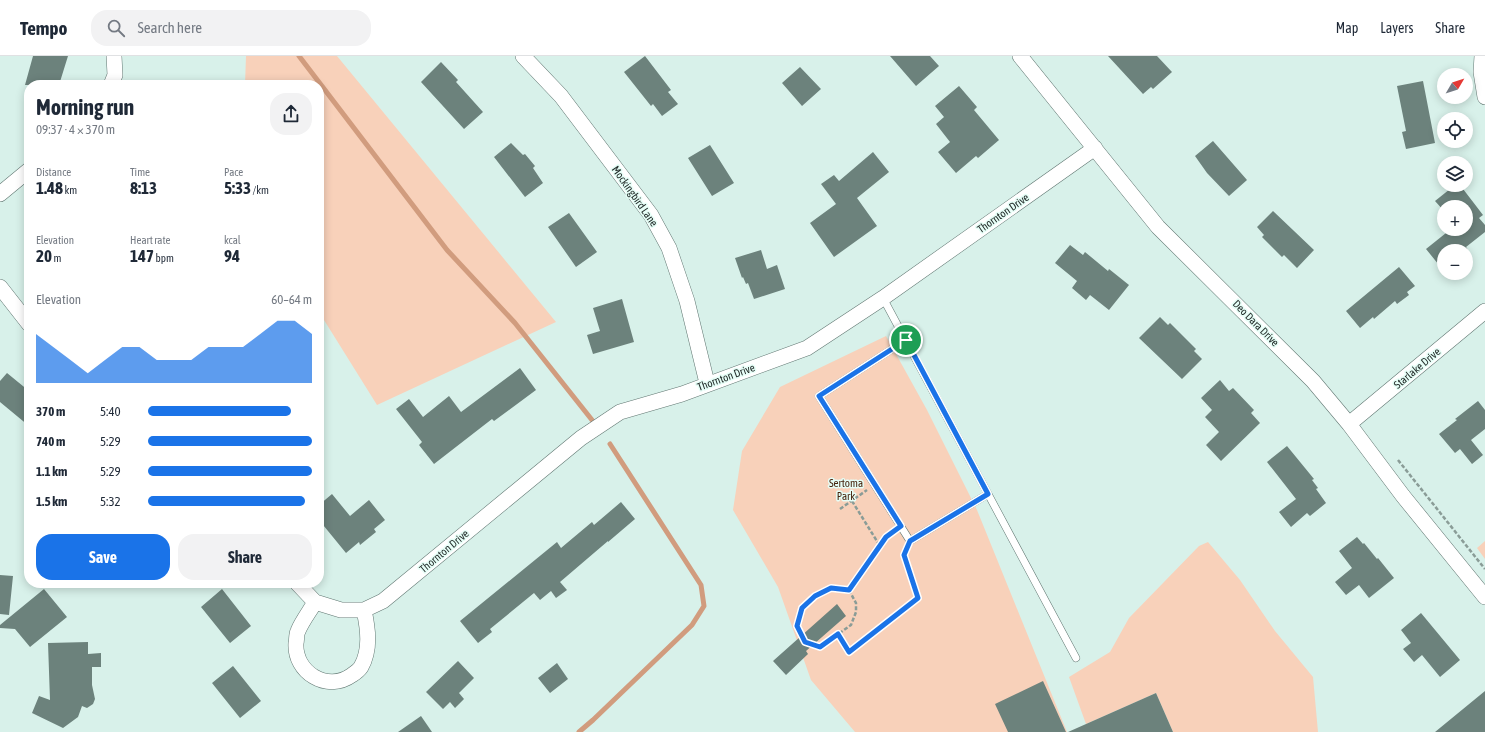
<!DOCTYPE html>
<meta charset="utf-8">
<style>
:root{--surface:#fff;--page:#f2f2f3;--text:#1f2937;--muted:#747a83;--line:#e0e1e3;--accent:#1a73e8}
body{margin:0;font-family:"Asap Condensed",sans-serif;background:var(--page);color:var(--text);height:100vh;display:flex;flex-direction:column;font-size:15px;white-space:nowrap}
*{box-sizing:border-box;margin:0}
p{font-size:13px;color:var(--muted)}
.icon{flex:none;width:22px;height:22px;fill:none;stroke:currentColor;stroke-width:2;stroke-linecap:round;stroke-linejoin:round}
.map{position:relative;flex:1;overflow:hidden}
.side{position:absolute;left:24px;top:24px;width:300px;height:508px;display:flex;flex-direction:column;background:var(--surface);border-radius:16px;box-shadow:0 2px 10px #0003}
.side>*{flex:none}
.needle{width:26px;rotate:51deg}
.tools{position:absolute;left:1437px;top:12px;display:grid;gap:8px}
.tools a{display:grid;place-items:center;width:36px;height:36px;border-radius:50%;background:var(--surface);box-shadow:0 2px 10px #0003;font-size:20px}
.pin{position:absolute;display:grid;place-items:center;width:34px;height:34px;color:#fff;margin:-17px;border:2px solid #fff;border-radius:50%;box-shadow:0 1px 4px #0007}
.round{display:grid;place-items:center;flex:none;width:42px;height:42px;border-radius:16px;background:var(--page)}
.headline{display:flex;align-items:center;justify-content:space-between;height:68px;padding:0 12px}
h1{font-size:22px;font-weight:700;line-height:30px}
.metrics{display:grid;grid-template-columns:repeat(3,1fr);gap:6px;height:68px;padding:4px 12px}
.metrics div{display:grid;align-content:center}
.metrics b{font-size:17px;font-weight:700}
.metrics small{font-size:11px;font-weight:400}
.metrics p{font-size:11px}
.chart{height:112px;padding:8px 12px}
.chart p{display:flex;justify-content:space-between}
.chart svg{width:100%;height:72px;margin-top:4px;fill:var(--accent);opacity:.7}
.action{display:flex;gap:8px;margin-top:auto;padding:8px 12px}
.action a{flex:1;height:46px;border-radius:16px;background:var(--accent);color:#fff;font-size:16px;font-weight:700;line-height:46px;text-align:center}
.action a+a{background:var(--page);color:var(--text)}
ul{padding:0 12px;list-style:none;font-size:13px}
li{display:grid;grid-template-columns:64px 48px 1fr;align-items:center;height:30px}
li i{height:10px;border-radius:5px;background:var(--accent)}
header{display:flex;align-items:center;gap:24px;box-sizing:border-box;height:56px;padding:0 20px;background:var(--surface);border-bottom:1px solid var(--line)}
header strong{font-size:19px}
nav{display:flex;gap:22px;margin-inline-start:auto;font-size:14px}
.search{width:280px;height:36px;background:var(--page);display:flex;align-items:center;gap:10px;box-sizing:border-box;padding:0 14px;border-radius:16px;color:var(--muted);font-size:15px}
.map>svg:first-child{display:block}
.green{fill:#f8d1ba}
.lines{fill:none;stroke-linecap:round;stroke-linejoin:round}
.stream{stroke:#d19c7e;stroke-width:5}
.building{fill:#6c827c}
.service-casing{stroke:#617772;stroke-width:8}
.minor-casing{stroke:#617772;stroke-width:16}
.path{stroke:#8a9c97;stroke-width:2.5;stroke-dasharray:4 2;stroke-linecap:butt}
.service{stroke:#fff;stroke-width:7}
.minor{stroke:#fff;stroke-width:15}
.route-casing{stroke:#fff;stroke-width:8}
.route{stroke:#1a73e8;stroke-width:5}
.labels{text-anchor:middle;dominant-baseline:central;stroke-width:3;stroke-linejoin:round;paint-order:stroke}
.street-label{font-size:11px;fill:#222b29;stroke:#e6fef7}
.park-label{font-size:11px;fill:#46230c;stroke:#e6fef7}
</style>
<header>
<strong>Tempo</strong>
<div class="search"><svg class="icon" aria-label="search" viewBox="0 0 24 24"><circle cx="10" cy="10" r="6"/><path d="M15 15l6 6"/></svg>Search here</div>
<nav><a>Map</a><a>Layers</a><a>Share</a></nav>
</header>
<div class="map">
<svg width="1485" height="676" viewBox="0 0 1485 676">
<rect width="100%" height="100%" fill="#d8f1ea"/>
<path class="green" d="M246,0h91l219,266 -179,83 -58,-93v-40l4,-40 -4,-4v-143h-74z
M886,280l41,74 50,100 90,222h-212l-44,-52 -33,-93 -45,-77 9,-59 38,-64z
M1485,485v18l-8,-11z
M1208,486l32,38 35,51 38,46 5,55h-145l-17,-39 -70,31 -17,-47 41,-25 19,-34 70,-72z"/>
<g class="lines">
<path class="stream" d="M299,0l148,194 68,73 77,97
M579,676l14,-12 99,-95 12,-19 -3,-21 -91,-141"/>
</g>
<path class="building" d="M33,0h35l-9,29h-34z
M645,0l26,34 -3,2 10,12 -16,12 -9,-12 -2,2 -27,-34z
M890,0h40l9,10 -23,20z
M1108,0h49l15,16 -19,17 -2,-2 -8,7z
M441,6l17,18 -2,2 27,30 -19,17 -43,-47z
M800,11l21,22 -19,17 -20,-23z
M1423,25l12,62 -29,6 -4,-17 4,-1 -9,-45z
M959,30l18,21 -3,3 25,30 -21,18 -2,-2 -20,17 -18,-21 12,-10 -14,-18 8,-7 -9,-11z
M1213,85l34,39 -18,16 -22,-23 -12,-17z
M511,87l12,12 2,-1 10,12 -2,2 10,15 -18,14 -31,-40z
M710,89l24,38 -22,13 -24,-38z
M873,96l16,20 -32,26 20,28 -43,31 -24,-34 26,-19 -15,-20 13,-9 5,6z
M1455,129h5l23,30 -4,3 6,7v7l-19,15 2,3 -2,1h-22l-1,19 -17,-21 25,-20h15v-22h-22v4l-9,-10z
M1273,155l41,39 -17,18 -13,-13 -2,2 -20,-20 2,-2 -7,-8z
M569,157l28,39 -21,15 -28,-40z
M1070,189l13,10 2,-3 23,19 1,-2 20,16 -20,25 -19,-15 -4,5 -14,-12 5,-7 -22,-18z
M761,194l6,19 10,-4 8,24 -31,10 -6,-16 -2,1 -3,-7 -1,1 -7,-20z
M1399,211l16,19 -8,6 2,3 -12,9 -2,-3 -21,18 -1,-2 -13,11 -14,-17z
M622,243l12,43 -41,12 -6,-19 13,-4 -7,-23z
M1160,261l8,8 2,-2 26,26 -2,2 8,8 -20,20 -43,-41z
M520,312l16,22 -42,31 -2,-2 -58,45 -15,-19 3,-3 -26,-33 13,-10 14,18 26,-21 12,16z
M7,317l22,18v35l-29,-24v-21z
M1220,324l9,11 4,-3 21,22 -3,3 9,10 -39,38 -15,-16 13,-13 -14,-15 7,-7 -11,-12z
M1478,345l7,9v19l-14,11 12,15 -11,9 -12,-15 -5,4 -16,-19 18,-14 -2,-1z
M1287,390l27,33 -2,1 6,8 -2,1 10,14 -16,13 -3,-3 -16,14 -12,-15 17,-13 -29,-37z
M332,438l18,22 19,-16 16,20 -11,9 2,3 -16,13 -1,-3 -13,11 -27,-33v-15z
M621,446l14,17 -27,23v-1l-48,41 7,8 -11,8 -5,-7 -11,9 -6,-7 -44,36 2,3 -14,11 -18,-22 97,-79 4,6 31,-26 2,3z
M1357,481l6,7 1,-1 13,16 1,-1 16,20 -25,20 -10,-13 -13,10 -11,-13 17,-14 -13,-17z
M0,519l13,1 -4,39 -9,-1z
M44,533l23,28 -37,30 -15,-18 -15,-1v-3z
M222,533l29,37 -21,17 -29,-36z
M837,548l9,12 -40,35 2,3 -22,21 -13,-14z
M1421,557l39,47 -20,17 -18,-22 -8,7 -11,-13 8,-6 -10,-13z
M88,586v12l13,-1v14h-9v18l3,14 -2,5 -6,4 -5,-2 -4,11 -15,11 -31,-15 7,-17 11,4 -2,-57z
M458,605l16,17 -15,15 5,6 -9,9 -5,-6 -7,7 -17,-17z
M557,607l11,16 -18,14 -12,-15z
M233,610l28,35 -21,17 -28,-35z
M1043,625l23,51h-58l-13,-28z
M1485,635v41h-50z
M1156,637l17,39h-105z
M421,660l11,16h-34z"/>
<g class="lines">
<defs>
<path id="service" d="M883,242l193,360
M906,284l-87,56 91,145 78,-47"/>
<path id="minor" d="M523,0l38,40 90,119 18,33 18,53 20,82
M1020,0l138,171 155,154 36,43 54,72 82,101
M1482,0l-1,16 4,25
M111,29l4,-10 -1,-19
M0,138l29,-24
M0,231l29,37
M1349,368l136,-113
M297,527l18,19 26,8h23l19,-9 198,-163 39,-26 62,-18 125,-46 76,-50 212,-150
M315,546c-5,9 -13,19 -17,29 -2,4 -1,9 -2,12 -2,29 31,50 56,32 3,-2 7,-5 9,-8 10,-18 7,-38 3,-57"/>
</defs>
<use href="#service" class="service-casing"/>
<use href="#minor" class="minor-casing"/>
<path class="path" d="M1398,404l87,109
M852,445l28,45
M840,453l27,-19
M849,534l7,13v9l-5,13 -31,22 -15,-5 -8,-16 5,-18 13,-12 16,-7 18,1 38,-53 6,-5
M838,578l12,19
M849,596l69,-54 -14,-43 2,-4"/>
<use href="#service" class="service"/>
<use href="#minor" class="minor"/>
</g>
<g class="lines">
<defs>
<path id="route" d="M906,284l82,154 -78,47 -6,14 14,43 -69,54 -11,-18 -18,13 -15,-5 -8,-16 5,-18 13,-12 16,-8 18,2 37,-53 15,-11 -82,-130z"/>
</defs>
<use href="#route" class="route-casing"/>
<use href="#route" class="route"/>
</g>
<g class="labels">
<g class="street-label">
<text transform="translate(635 140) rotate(55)">Mockingbird Lane</text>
<text transform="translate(1003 157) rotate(-35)">Thornton Drive</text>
<text transform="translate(1256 267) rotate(45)">Deo Dara Drive</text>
<text transform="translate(1417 312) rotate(-40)">Starlake Drive</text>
<text transform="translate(726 321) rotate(-20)">Thornton Drive</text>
<text transform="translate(444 495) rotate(-40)">Thornton Drive</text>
</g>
<g class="park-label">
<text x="846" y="427">Sertoma<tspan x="846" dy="13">Park</tspan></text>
</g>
</g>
</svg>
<div class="tools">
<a><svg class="needle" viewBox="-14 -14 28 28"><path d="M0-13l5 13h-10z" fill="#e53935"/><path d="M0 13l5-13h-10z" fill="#747a83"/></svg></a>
<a><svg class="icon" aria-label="locate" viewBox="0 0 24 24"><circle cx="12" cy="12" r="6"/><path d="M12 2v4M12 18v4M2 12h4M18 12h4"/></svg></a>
<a><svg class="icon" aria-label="layers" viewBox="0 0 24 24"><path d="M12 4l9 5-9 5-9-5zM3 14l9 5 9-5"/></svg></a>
<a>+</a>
<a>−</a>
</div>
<div class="pin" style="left:906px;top:284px;background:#1e9e55"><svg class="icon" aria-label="arrive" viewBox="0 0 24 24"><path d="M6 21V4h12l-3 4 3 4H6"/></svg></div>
<section class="side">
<div class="headline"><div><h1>Morning run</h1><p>09:37 · 4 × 370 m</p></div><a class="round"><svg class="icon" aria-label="share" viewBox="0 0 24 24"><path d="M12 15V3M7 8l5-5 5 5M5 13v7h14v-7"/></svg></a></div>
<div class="metrics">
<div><p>Distance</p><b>1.48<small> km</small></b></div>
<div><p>Time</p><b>8:13</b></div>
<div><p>Pace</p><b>5:33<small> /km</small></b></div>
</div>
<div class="metrics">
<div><p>Elevation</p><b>20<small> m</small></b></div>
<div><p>Heart rate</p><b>147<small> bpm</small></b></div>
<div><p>kcal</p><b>94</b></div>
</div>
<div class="chart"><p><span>Elevation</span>60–64 m</p>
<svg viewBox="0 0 160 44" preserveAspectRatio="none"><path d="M0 44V14L10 22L20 30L30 38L40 30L50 22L60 22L70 30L80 30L90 30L100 22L110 22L120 22L130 14L140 6L150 6L160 14V44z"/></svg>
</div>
<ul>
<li><b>370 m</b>5:40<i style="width:87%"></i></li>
<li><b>740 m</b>5:29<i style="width:100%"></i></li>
<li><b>1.1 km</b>5:29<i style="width:100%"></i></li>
<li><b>1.5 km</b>5:32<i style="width:96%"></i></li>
</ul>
<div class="action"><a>Save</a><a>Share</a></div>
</section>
</div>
